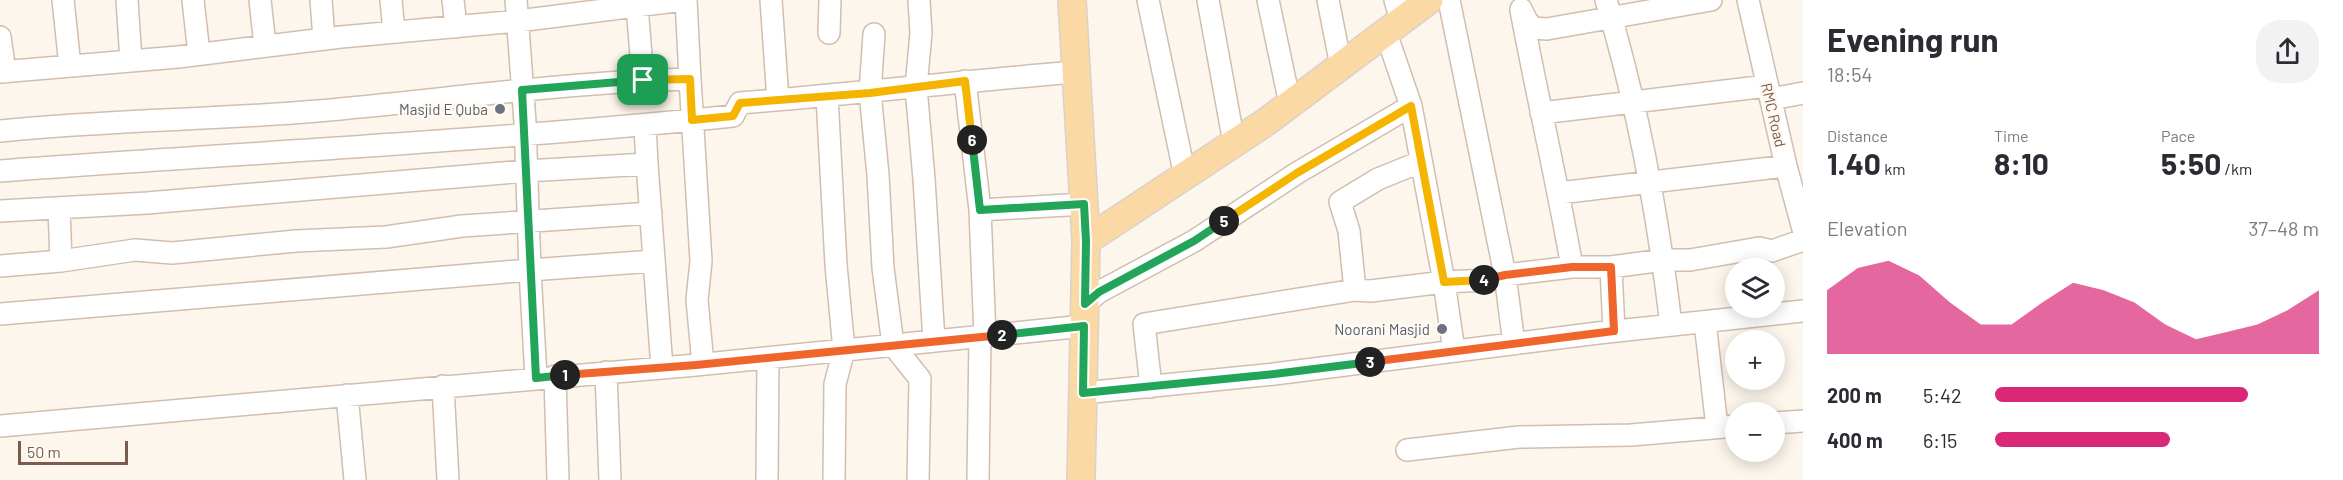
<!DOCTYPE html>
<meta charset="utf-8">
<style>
:root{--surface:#fff;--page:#f2f2f3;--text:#2b2b33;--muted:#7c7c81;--accent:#db2777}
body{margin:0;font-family:Barlow,sans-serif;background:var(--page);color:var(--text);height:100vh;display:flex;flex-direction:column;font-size:22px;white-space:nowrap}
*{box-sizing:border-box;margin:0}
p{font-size:20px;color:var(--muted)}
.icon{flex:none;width:33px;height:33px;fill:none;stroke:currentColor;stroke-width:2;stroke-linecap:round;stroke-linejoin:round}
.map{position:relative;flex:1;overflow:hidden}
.panel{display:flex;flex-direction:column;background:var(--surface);width:540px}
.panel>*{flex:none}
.controls{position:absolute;left:1725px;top:258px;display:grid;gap:12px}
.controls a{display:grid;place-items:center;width:60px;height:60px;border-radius:50%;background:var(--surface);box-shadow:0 3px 15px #0003;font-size:30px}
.scale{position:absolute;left:18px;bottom:15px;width:110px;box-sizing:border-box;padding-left:6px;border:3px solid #7a5c4d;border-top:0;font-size:16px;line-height:21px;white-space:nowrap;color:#7a5c4d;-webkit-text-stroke:4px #fffaf3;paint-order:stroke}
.pin{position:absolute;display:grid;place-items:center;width:51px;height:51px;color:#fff;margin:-26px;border-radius:12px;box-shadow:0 3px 9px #0006}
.km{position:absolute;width:30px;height:30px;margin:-15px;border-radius:50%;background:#222;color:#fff;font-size:16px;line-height:30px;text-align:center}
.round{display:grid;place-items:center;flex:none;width:63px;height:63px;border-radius:24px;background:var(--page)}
.overview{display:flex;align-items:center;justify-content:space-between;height:102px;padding:0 24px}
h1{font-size:33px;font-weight:700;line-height:45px}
.stats{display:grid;grid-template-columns:repeat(3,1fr);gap:9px;height:102px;padding:6px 24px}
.stats div{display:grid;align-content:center}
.stats b{font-size:30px;font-weight:700}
.stats small{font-size:16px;font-weight:400}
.stats p{font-size:16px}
.chart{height:168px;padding:12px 24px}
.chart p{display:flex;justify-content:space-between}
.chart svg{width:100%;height:108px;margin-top:6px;fill:var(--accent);opacity:.7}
ul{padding:0 24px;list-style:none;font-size:20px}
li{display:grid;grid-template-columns:96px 72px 1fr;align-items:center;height:45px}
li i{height:15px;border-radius:8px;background:var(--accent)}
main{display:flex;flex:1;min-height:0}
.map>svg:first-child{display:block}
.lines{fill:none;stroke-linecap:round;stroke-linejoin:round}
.minor-casing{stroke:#d1beb0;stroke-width:24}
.major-casing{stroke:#dad1cd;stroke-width:30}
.minor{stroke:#fff;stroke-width:21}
.major{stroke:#fbd9a5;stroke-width:27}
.split-1-casing{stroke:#fff;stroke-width:12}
.split-2-casing{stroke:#fff;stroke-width:12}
.split-3-casing{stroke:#fff;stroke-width:12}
.split-4-casing{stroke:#fff;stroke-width:12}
.split-5-casing{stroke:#fff;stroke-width:12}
.split-6-casing{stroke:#fff;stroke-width:12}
.split-7-casing{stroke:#fff;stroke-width:12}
.split-1{stroke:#22a559;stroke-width:8}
.split-2{stroke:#f0652b;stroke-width:8}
.split-3{stroke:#22a559;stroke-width:8}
.split-4{stroke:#f0652b;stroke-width:8}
.split-5{stroke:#f5b400;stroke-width:8}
.split-6{stroke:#22a559;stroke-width:8}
.split-7{stroke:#f5b400;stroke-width:8}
.worship-dot{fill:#6b7280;stroke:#fffaf3;stroke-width:2}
.labels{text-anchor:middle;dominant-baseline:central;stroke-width:5;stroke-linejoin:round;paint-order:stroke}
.worship-label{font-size:15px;fill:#5b616d;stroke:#fffaf3;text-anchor:end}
.street-label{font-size:15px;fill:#7a5c4d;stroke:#fffaf3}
</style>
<main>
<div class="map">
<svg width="1803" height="480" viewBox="0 0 1803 480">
<rect width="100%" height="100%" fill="#fdf6ec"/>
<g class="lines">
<defs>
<path id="minor" d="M63,0l7,66
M127,0l4,61
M193,0l6,54
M260,0l5,46
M321,0l3,39
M391,0l3,32
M453,0l3,27
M516,0l9,122 5,148 124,-9
M686,0l4,79
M771,0l7,100
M919,0l2,33 -5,54 8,92 10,162
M1148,0l37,176
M1208,0l26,143
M1268,0l22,104
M1328,0l13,66
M1395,0l6,21
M1449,0l56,275 9,69
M1606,0c32,106 52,215 65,325
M1748,0l38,166 17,63
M637,6l6,74
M1521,9l6,12 6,7 14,1 164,-29
M1521,10c16,86 36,171 51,257
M829,33l1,-33
M1386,33l25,73 33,176 10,69
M874,34l-4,58 8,83 5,93 10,77 27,34 -2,101
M0,37l5,35
M0,72l178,-15 163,-20 177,-16 165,-21
M965,81l15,129 5,127
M827,96l9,169 8,85 -9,34 -1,96
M1777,98l26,-5
M1541,113l226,-27
M645,125l2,39
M0,131c106,-11 212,-11 318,-20 124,-11 247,-29 372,-32l11,182 -4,39 6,64
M0,171c244,-18 489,-30 733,-55l7,-13c112,-9 224,-22 336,-31
M1559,193l227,-27
M980,210l104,-6
M0,211l147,-8 379,-32 121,-7 15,204
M61,261l74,-11 37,3 124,-12 90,-4 76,-11 189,-13
M0,266l61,-5 -2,-53
M1611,267l3,64
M1355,290l-6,-59 -9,-29 38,-23 42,-17
M1085,304l14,-12 95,-51 103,-68 114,-67
M0,314l530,-44 6,108
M1705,322l12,105
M606,372l4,108
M555,376l3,104
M443,386l5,94
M1151,387l-7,-63 211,-34 16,1 73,-9 44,-2 17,-5 67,-8h39l52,-7h27l69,-12 13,3 31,-11
M1083,393l191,-19 324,-41 205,-22
M347,395l8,85
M1774,423l29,-2
M0,426l696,-61 388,-39
M1407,450l112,-13 112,-2 105,-9
M767,480l1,-122
M978,480l2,-143"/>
<path id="major" d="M1072,0l14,241 -5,239
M1086,241l180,-119 163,-122"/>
</defs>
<use href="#minor" class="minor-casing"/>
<use href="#major" class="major-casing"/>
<use href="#minor" class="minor"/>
<use href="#major" class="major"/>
</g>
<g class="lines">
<defs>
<path id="split-1" d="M565,375l-29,3 -14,-288 121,-10"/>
<path id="split-2" d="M565,375l131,-10 306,-30"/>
<path id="split-3" d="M1002,335l82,-9 -1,67 191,-19 96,-12"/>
<path id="split-4" d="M1370,362l244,-31 -3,-64h-39l-67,8 -21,5"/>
<path id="split-5" d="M1224,221l73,-48 114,-67 33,176 40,-2"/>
<path id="split-6" d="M972,140l8,70 104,-6 2,37 -1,63 14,-12 95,-51 30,-20"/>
<path id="split-7" d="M643,80l47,-1 2,41 41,-4 7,-13 130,-10 95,-12 7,59"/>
</defs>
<use href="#split-1" class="split-1-casing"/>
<use href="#split-2" class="split-2-casing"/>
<use href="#split-3" class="split-3-casing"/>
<use href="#split-4" class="split-4-casing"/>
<use href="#split-5" class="split-5-casing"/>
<use href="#split-6" class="split-6-casing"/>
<use href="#split-7" class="split-7-casing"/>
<use href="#split-1" class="split-1"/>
<use href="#split-2" class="split-2"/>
<use href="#split-3" class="split-3"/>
<use href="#split-4" class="split-4"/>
<use href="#split-5" class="split-5"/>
<use href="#split-6" class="split-6"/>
<use href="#split-7" class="split-7"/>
</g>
<g class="worship-dot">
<circle cx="500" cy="109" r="6"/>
<circle cx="1442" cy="329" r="6"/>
</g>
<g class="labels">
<g class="worship-label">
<text x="488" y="109">Masjid E Quba</text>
<text x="1430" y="329">Noorani Masjid</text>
</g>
<g class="street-label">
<text transform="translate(1774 115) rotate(77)">RMC Road</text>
</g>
</g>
</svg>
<div class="controls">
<a><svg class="icon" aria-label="layers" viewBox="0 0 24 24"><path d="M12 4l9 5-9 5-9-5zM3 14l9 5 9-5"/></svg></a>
<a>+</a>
<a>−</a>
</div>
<div class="scale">50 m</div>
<div class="pin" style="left:643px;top:80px;background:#1e9e55"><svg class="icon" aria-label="arrive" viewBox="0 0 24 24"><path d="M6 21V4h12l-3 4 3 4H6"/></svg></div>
<b class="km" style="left:565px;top:375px">1</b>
<b class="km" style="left:1002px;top:335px">2</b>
<b class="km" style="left:1370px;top:362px">3</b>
<b class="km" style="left:1484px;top:280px">4</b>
<b class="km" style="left:1224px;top:221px">5</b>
<b class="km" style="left:972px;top:140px">6</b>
</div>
<section class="panel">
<div class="overview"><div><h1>Evening run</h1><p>18:54</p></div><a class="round"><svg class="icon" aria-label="share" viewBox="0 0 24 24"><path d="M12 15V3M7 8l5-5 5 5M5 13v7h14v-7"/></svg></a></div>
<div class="stats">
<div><p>Distance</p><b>1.40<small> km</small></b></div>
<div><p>Time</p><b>8:10</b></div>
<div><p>Pace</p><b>5:50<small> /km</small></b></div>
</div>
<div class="chart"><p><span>Elevation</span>37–48 m</p>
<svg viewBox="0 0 160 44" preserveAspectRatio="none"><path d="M0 44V18L10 9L20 6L30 12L40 23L50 32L60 32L70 23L80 15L90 18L100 23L110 32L120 38L130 35L140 32L150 26L160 18V44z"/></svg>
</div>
<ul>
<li><b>200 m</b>5:42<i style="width:78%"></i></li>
<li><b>400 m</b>6:15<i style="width:54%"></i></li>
</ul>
</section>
</main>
